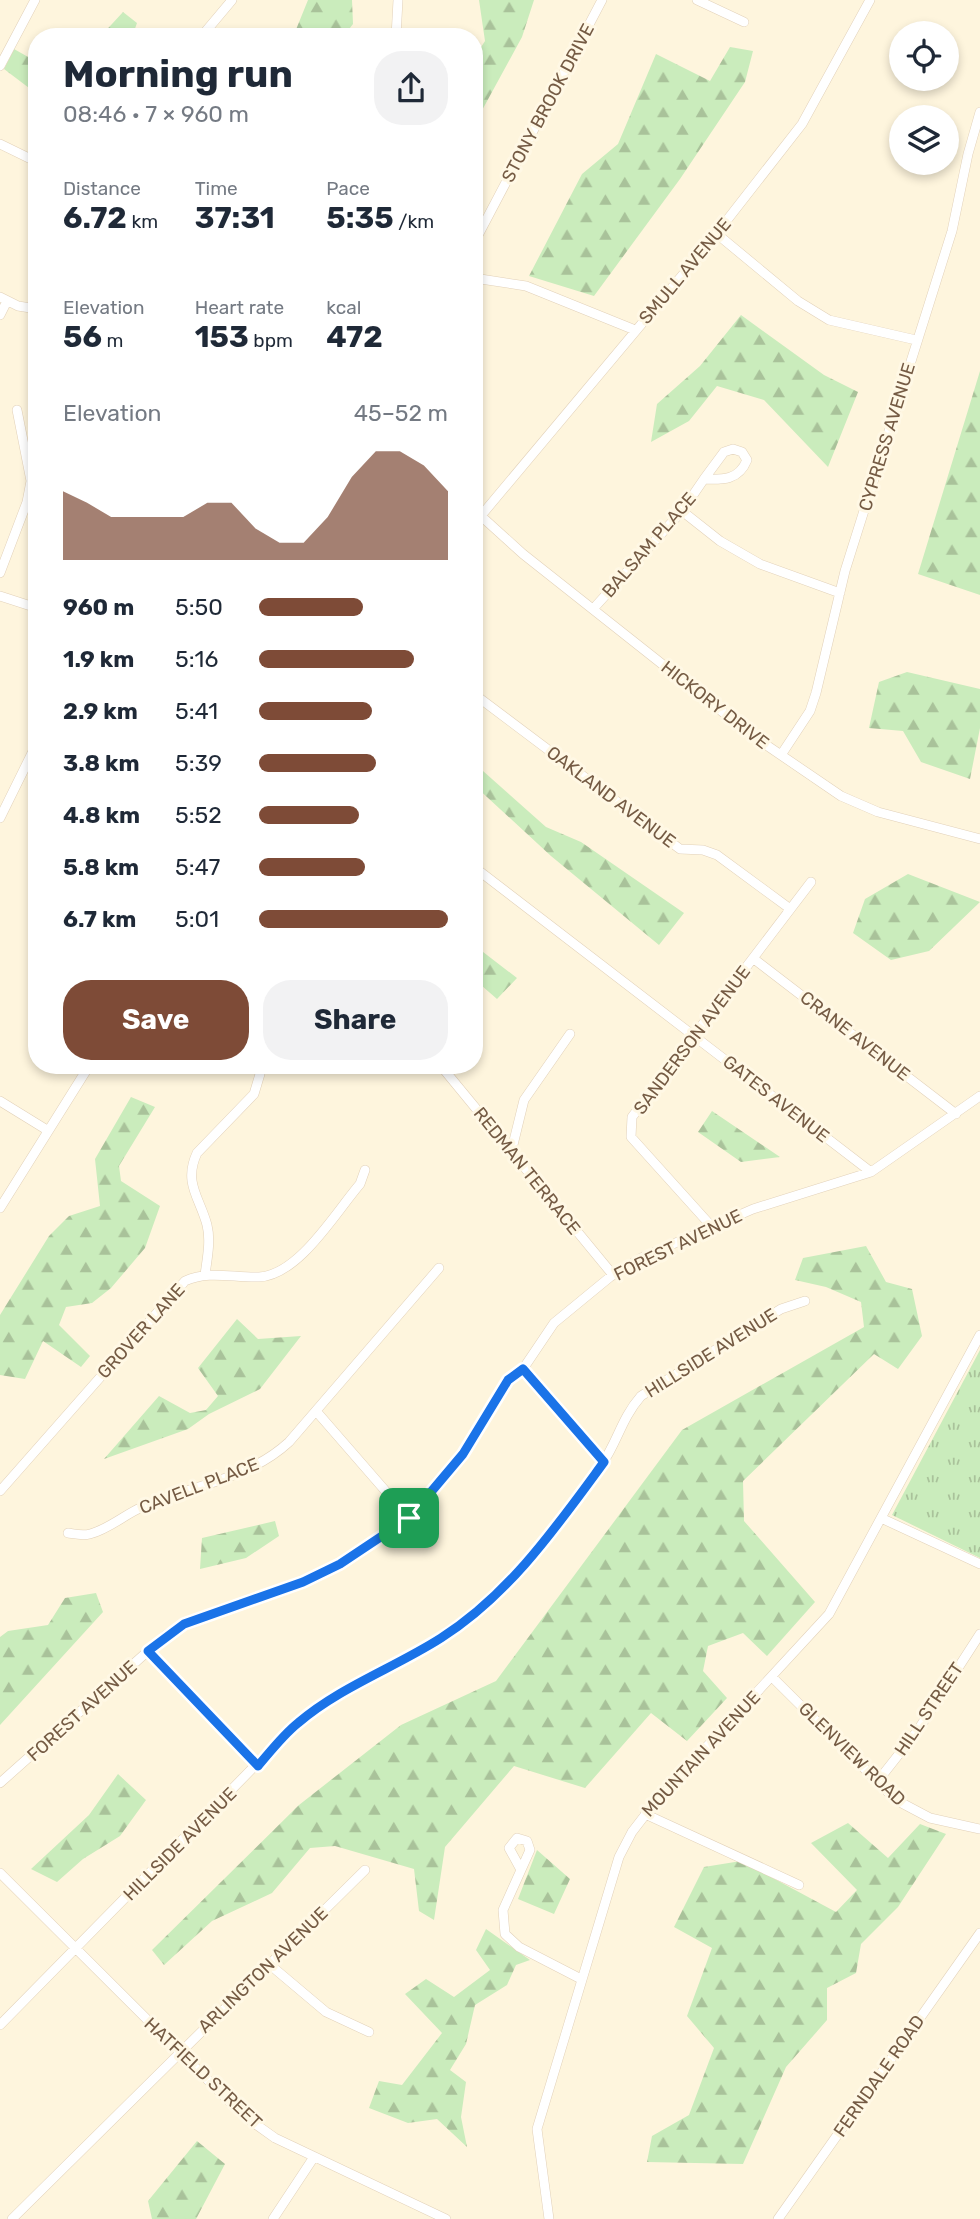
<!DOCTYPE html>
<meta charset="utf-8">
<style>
:root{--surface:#fff;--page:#f2f2f3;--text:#1f2937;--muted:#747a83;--accent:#7e4b37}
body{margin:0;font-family:Rubik,sans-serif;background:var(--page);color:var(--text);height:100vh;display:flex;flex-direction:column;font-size:26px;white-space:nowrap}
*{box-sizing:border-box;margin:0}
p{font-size:23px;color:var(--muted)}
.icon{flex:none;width:38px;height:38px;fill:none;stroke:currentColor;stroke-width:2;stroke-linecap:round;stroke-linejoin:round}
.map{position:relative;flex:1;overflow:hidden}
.drawer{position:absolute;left:28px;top:28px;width:455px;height:1046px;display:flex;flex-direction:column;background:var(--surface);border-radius:28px;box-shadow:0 4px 10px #0003}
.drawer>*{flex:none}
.tools{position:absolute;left:889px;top:21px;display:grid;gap:14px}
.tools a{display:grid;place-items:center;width:70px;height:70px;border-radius:50%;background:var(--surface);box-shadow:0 4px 10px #0003;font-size:35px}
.pin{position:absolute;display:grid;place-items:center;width:60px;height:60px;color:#fff;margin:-30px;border-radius:14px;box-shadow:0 4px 10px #0006}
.round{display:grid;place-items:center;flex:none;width:74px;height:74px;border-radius:28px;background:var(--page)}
.headline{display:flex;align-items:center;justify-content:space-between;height:119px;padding:0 35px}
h1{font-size:38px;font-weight:700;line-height:52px}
.stats{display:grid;grid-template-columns:repeat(3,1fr);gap:10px;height:119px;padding:7px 35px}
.stats div{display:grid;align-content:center}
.stats b{font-size:30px;font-weight:700}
.stats small{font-size:19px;font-weight:400}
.stats p{font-size:19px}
.chart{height:196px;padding:14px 35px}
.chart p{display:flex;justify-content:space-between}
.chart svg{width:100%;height:126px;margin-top:7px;fill:var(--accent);opacity:.7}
.primary-button{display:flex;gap:14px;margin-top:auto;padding:14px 35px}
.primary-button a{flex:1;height:80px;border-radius:28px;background:var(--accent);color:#fff;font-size:28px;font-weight:700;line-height:80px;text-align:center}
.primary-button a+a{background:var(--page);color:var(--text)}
ul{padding:0 35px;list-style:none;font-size:23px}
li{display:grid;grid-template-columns:112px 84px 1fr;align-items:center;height:52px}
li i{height:18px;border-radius:9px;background:var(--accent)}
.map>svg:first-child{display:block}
.forest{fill:url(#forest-firs)}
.park{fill:url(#park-tufts)}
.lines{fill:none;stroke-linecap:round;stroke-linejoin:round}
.minor-casing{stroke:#e2d1b9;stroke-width:10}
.minor{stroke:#fff;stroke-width:9}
.route-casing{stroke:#fff;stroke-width:14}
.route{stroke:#1a73e8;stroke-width:9}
.labels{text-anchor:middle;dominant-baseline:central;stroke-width:6;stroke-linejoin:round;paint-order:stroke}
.street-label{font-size:18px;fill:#755b44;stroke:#fff8e5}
</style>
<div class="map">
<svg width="980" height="2219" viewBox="0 0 980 2219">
<defs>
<pattern id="forest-firs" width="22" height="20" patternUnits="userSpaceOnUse" patternTransform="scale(1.75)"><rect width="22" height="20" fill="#caecbc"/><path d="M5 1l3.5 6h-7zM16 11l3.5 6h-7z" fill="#a9c29a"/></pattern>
<pattern id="park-tufts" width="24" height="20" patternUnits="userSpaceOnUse" patternTransform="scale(1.75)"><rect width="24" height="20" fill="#caecbc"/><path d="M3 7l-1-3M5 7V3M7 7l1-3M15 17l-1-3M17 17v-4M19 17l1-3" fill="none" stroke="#a9c29a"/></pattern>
</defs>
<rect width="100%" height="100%" fill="#fef5dd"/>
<path class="forest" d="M308,0h44l1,24 -10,13h-50z
M479,0h55l-12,37 -48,88v-67l11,-17z
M123,12l14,11 -5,14h-32z
M730,47l23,4 -8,31 -65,97 -86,117 -65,-20 53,-102 36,-30 38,-90 54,27z
M14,49l23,13v32l-33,-25z
M741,315l83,60 34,17 -30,75 -64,-67 -47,-14 -28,35 -38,21 6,-38 43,-38z
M980,371v224l-62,-21z
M907,672l73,17v39l-10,51 -49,-17 -18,-31 -34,-3 10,-46z
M474,763l72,64 35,15 103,71 -25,32 -108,-89 -77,-71z
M908,874l72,28 -51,49 -38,9 -38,-27 12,-34z
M474,945l43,33 -20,21 -23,-20z
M131,1097l24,10 -36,59 2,15 39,25 -15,42 -34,40 -19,15 -26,4 -7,18 31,31 -9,11 -38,-26 -18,38 -25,-4v-60l49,-79 20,-20 31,-10 -5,-47z
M712,1111l68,46 -39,5 -43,-30z
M866,1246l20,36 26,7 10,47 -24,33 -24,-15 -131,127 1,40 71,81 -48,54 -24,-23 -35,13 -5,25 24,27 -40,43 -36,-28 -66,75 -71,-22 -69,81 -11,73 -15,-9 -5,-42 -79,-23 -25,2 -38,45 -60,28 -48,44 -12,-15 147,-145 102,-80 95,-44 186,-251 182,-103 -3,-25 -35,-15 -31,-7 8,-22z
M237,1319l21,20 43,-3 -41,53 -51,25 -21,15 -84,30 55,-63 31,17 16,-3 12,-14 -20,-28z
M275,1521l4,15 -33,22 -46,11 2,-31z
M96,1593l7,19 -103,113v-88l8,-6 40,-6 17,-27z
M118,1774l28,26 -26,36 -37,23 -26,23 -26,-13 58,-54z
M848,1823l40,35 32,-34 26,10 -48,73 -37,37 -5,29 -29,15v32l-41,47 -43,97 -96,-2 5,-26 37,-21 25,-67 -27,-32 25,-68 -38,-21 30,-60 37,-6 95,51 21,-22 -46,-47z
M537,1850l33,29 -16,35 -36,-15z
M486,1929l44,31 -14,5 -9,20 -32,20 -9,39 -16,26 16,12 -5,35 6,30 -30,-28 -29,4 -39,-15 10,-27 23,4 40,-52 -37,-39 21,-15 28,18 36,-27 -14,-20z
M197,2141l28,23 -29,55h-44l-4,-18z"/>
<path class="park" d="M980,1350v208l-88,-43z"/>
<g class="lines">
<defs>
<path id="minor" d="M697,0l47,22
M201,37l31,-37
M396,37l2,-37
M0,66l35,-66
M0,144l37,18
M717,234l81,67 31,19 87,20
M474,243l128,-243
M474,278l52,8 109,44
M0,297l18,9 19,3
M0,315l7,-14
M682,511l38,30 40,23 80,29
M481,516l42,38 230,182 88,60 37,16 102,27
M474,524l232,-277 96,-123 68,-124
M0,573l27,-71 4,-21 -14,-71
M0,596l37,12
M593,609l89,-98 22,-32c19,1 35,1 43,-19l-5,-8 -9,-3 -9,3 -20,27
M474,694l206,155 23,1 14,5 72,53
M781,755l29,-44 6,-18 29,-122 107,-340 16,-77 12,-42
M0,818l37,-75
M474,867l397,305
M754,959l202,155
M441,1066l172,209
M0,1101l47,29
M511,1153l13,-53 46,-66
M0,1208l89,-142
M713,1228l-82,-91 1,-20 179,-235
M205,1275c2,-16 6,-34 2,-50 -7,-27 -24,-42 -10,-72l57,-59 6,-20
M523,1369l81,93
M316,1411l93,107
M0,1491l185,-210c24,-11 48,-3 74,-4 40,-2 76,-64 101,-93l5,-14
M881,1518l99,46
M68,1533c7,1 14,3 22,1 19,-5 34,-19 52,-27 50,-22 106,-27 147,-65l150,-174
M148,1651l110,115
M772,1677l124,123 34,18 50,11
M877,1782l41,-52 62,-96
M0,1783l166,-148 18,-11 119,-42 37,-18 69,-46 54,-64 45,-74 15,-11 31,-46 56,-46 31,-19 112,-49 118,-37 109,-76
M645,1814l154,71
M520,1868l-11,-20 8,-10 10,3 3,9 -27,60 2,24 14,13 62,32
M0,1873l244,243 31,22 171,81
M269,1964l57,48 43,20
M0,2025l298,-303c68,-47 148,-77 207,-137 36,-37 68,-78 97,-121 16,-23 19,-45 39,-68l140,-87 24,-8
M12,2219l353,-349
M273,2219l41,-62
M549,2219l-12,-90 82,-272 13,-25 20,-26 177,-192 151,-279
M778,2219l202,-286"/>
</defs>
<use href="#minor" class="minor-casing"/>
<use href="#minor" class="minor"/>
</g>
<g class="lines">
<defs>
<path id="route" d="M523,1369l81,93c-47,64 -95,133 -163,176 -47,30 -101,49 -143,85 -15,12 -28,29 -40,43l-110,-115 36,-27 119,-42 37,-18 69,-46 54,-64 45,-74z"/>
</defs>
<use href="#route" class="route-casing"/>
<use href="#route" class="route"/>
</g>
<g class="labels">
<g class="street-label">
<text transform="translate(548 103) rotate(-62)">STONY BROOK DRIVE</text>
<text transform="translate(685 271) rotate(-50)">SMULL AVENUE</text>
<text transform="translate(887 437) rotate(-73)">CYPRESS AVENUE</text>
<text transform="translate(649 545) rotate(-49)">BALSAM PLACE</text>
<text transform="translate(715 705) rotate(38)">HICKORY DRIVE</text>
<text transform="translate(611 797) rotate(37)">OAKLAND AVENUE</text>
<text transform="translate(855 1036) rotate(38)">CRANE AVENUE</text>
<text transform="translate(692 1040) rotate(-53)">SANDERSON AVENUE</text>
<text transform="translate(776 1099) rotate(38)">GATES AVENUE</text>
<text transform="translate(527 1171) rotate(51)">REDMAN TERRACE</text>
<text transform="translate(678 1245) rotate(-26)">FOREST AVENUE</text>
<text transform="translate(141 1331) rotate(-48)">GROVER LANE</text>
<text transform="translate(711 1353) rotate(-32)">HILLSIDE AVENUE</text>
<text transform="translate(199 1486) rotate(-21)">CAVELL PLACE</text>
<text transform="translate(929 1709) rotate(-56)">HILL STREET</text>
<text transform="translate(82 1711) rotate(-42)">FOREST AVENUE</text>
<text transform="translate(701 1754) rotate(-47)">MOUNTAIN AVENUE</text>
<text transform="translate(852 1754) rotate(44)">GLENVIEW ROAD</text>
<text transform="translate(180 1844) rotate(-45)">HILLSIDE AVENUE</text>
<text transform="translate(263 1970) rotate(-44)">ARLINGTON AVENUE</text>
<text transform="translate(203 2073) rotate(43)">HATFIELD STREET</text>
<text transform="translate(879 2076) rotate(-55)">FERNDALE ROAD</text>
</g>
</g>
</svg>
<div class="tools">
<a><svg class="icon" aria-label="locate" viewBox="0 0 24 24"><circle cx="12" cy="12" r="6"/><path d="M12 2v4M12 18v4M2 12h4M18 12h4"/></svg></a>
<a><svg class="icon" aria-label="layers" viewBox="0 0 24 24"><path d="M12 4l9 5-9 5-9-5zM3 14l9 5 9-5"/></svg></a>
</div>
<div class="pin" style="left:409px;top:1518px;background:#1e9e55"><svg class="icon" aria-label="arrive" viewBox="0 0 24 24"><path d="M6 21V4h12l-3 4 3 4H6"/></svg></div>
<section class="drawer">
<div class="headline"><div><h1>Morning run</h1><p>08:46 · 7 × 960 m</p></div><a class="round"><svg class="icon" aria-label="share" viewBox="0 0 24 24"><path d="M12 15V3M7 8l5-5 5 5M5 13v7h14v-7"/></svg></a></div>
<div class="stats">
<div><p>Distance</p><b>6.72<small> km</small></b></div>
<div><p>Time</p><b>37:31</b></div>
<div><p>Pace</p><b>5:35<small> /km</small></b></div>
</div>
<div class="stats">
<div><p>Elevation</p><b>56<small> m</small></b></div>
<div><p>Heart rate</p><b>153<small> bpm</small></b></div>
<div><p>kcal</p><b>472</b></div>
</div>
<div class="chart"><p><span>Elevation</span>45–52 m</p>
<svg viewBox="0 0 160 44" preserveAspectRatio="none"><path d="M0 44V20L10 24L20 29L30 29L40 29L50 29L60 24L70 24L80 33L90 38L100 38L110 29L120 15L130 6L140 6L150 11L160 20V44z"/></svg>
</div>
<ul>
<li><b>960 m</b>5:50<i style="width:55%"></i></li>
<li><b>1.9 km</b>5:16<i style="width:82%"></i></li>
<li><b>2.9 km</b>5:41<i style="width:60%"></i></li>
<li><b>3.8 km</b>5:39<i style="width:62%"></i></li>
<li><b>4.8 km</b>5:52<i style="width:53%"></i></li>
<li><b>5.8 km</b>5:47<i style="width:56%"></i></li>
<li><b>6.7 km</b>5:01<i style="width:100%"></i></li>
</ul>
<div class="primary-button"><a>Save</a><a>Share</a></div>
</section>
</div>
